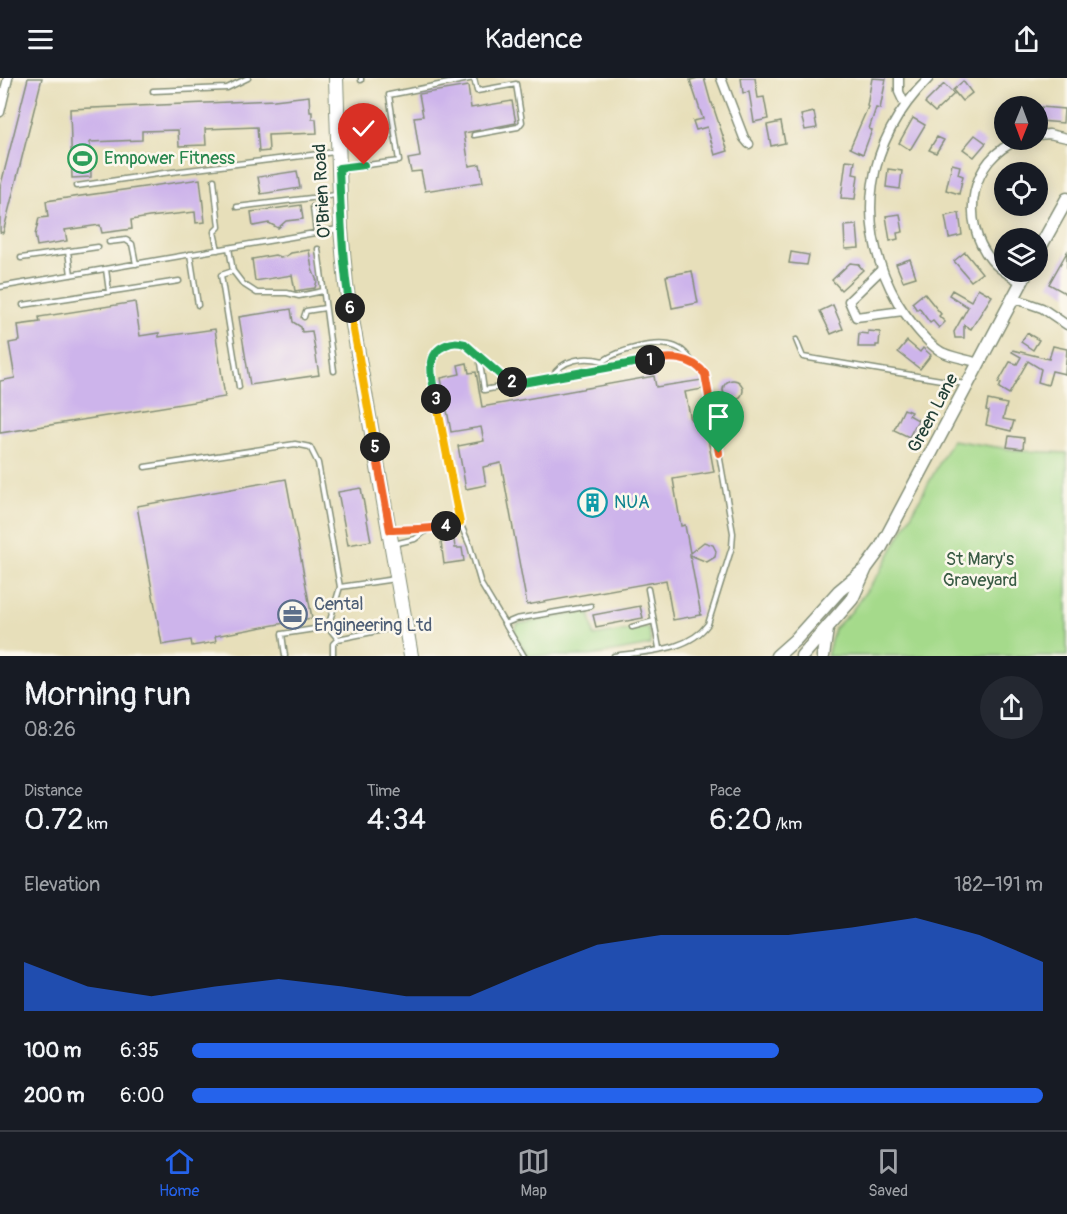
<!DOCTYPE html>
<meta charset="utf-8">
<style>
:root{--surface:#171b24;--page:#242831;--text:#f1f3f6;--muted:#9ea1a6;--line:#363941;--accent:#2563eb}
body{margin:0;font-family:Pangolin,sans-serif;background:var(--page);color:var(--text);height:100vh;display:flex;flex-direction:column;font-size:22px;white-space:nowrap}
*{box-sizing:border-box;margin:0}
p{font-size:20px;color:var(--muted)}
.icon{flex:none;width:33px;height:33px;fill:none;stroke:currentColor;stroke-width:2;stroke-linecap:round;stroke-linejoin:round}
.map{position:relative;height:578px;overflow:hidden}
.panel{display:flex;flex-direction:column;background:var(--surface);flex:1}
.panel>*{flex:none}
.needle{width:39px;rotate:181deg}
.fabs{position:absolute;left:994px;top:18px;display:grid;gap:12px}
.fabs a{display:grid;place-items:center;width:54px;height:54px;border-radius:50%;background:var(--surface);box-shadow:0 3px 15px #0003;font-size:30px}
.pin{position:absolute;display:grid;place-items:center;width:51px;height:51px;color:#fff;margin:-62px -26px;border-radius:50% 50% 50% 0;rotate:-45deg;box-shadow:0 0 6px #0007}
.pin .icon{rotate:45deg}
.km{position:absolute;width:30px;height:30px;margin:-15px;border-radius:50%;background:#222;color:#fff;font-size:16px;line-height:30px;text-align:center}
.round{display:grid;place-items:center;flex:none;width:63px;height:63px;border-radius:32px;background:var(--page)}
.headline{display:flex;align-items:center;justify-content:space-between;height:102px;padding:0 24px}
h1{font-size:33px;font-weight:600;line-height:45px}
.figures{display:grid;grid-template-columns:repeat(3,1fr);gap:9px;height:102px;padding:6px 24px}
.figures div{display:grid;align-content:center}
.figures b{font-size:30px;font-weight:600}
.figures small{font-size:16px;font-weight:400}
.figures p{font-size:16px}
.chart{height:168px;padding:12px 24px}
.chart p{display:flex;justify-content:space-between}
.chart svg{width:100%;height:108px;margin-top:6px;fill:var(--accent);opacity:.7}
ul{padding:0 24px;list-style:none;font-size:20px}
li{display:grid;grid-template-columns:96px 72px 1fr;align-items:center;height:45px}
li i{height:15px;border-radius:8px;background:var(--accent)}
header{display:flex;justify-content:space-between;align-items:center;height:78px;padding:0 24px;background:var(--surface);font-size:27px;font-weight:600}
.dock{display:flex;justify-content:space-around;align-items:center;height:84px;border-top:2px solid var(--line);background:var(--surface);font-size:16px;color:var(--muted)}
.dock a{display:grid;justify-items:center;gap:3px}
.dock .current{color:var(--accent)}
.map>svg:first-child{display:block}
.green{fill:#a5da8b;stroke:#628c60;stroke-width:1.5}
.building{fill:#cdb4eb}
.lines{fill:none;stroke-linecap:round;stroke-linejoin:round}
.service-casing{stroke:#838e77;stroke-width:7}
.minor-casing{stroke:#838e77;stroke-width:11}
.secondary-casing{stroke:#838e77;stroke-width:15}
.primary-casing{stroke:#838e77;stroke-width:16}
.service{stroke:#fff;stroke-width:4}
.minor{stroke:#fff;stroke-width:8}
.secondary{stroke:#fff;stroke-width:12}
.primary{stroke:#fff;stroke-width:14}
.split-1-casing{stroke:#fff;stroke-width:12}
.split-2-casing{stroke:#fff;stroke-width:12}
.split-3-casing{stroke:#fff;stroke-width:12}
.split-4-casing{stroke:#fff;stroke-width:12}
.split-5-casing{stroke:#fff;stroke-width:12}
.split-6-casing{stroke:#fff;stroke-width:12}
.split-7-casing{stroke:#fff;stroke-width:12}
.split-1{stroke:#f0652b;stroke-width:8}
.split-2{stroke:#22a559;stroke-width:8}
.split-3{stroke:#22a559;stroke-width:8}
.split-4{stroke:#f5b400;stroke-width:8}
.split-5{stroke:#f0652b;stroke-width:8}
.split-6{stroke:#f5b400;stroke-width:8}
.split-7{stroke:#22a559;stroke-width:8}
.labels{text-anchor:middle;dominant-baseline:central;stroke-width:5;stroke-linejoin:round;paint-order:stroke}
.leisure-label{font-size:18px;fill:#27864d;stroke:#fbf7ec;text-anchor:start}
.street-label{font-size:18px;fill:#1f3d34;stroke:#fbf7ec}
.culture-label{font-size:18px;fill:#0d838f;stroke:#fbf7ec;text-anchor:start}
.park-label{font-size:18px;fill:#3a5c45;stroke:#fbf7ec}
.service-label{font-size:18px;fill:#4e5e75;stroke:#fbf7ec;text-anchor:start}
</style>
<header><svg class="icon" aria-label="menu" viewBox="0 0 24 24"><path d="M4 6h16M4 12h16M4 18h16"/></svg>Kadence<svg class="icon" aria-label="share" viewBox="0 0 24 24"><path d="M12 15V3M7 8l5-5 5 5M5 13v7h14v-7"/></svg></header>
<div class="map">
<svg width="1067" height="578" viewBox="0 0 1067 578">
<rect width="100%" height="100%" fill="#fbf7ec"/>
<filter id="ink" filterUnits="userSpaceOnUse"><feTurbulence type="fractalNoise" baseFrequency=".0167" numOctaves="2"/><feDisplacementMap in="SourceGraphic" scale="12" xChannelSelector="R" yChannelSelector="G"/><feConvolveMatrix kernelMatrix="1 2 1 2 8 2 1 2 1" color-interpolation-filters="sRGB"/></filter>
<filter id="wash" filterUnits="userSpaceOnUse"><feTurbulence type="fractalNoise" baseFrequency=".008" numOctaves="4" result="noise"/><feDisplacementMap in="SourceGraphic" scale="24" xChannelSelector="R" yChannelSelector="G"/><feGaussianBlur stdDeviation="1.35" result="paint"/><feColorMatrix in="noise" values="0 0 0 0 0 0 0 0 0 0 0 0 0 0 0 0 0 1.4 0 .05"/><feComposite in="paint" operator="in"/></filter>
<g filter="url(#wash)">
<rect width="100%" height="100%" fill="#e7dfba"/>
<path class="green" d="M952,362l70,11 45,2v203h-240l7,-27 17,-17 29,-40z
M589,533l5,25 50,-9 5,2 2,16 -61,11h-62l-12,-20 -2,-6 4,-6z"/>
<g id="blocks">
<path class="building" d="M28,0h14l-39,155 -3,-1v-44z
M698,0h6l7,25h1l16,48 -13,4 -8,-28 -11,3 -3,-9 10,-2 -13,-39z
M741,0h14l3,20 6,-1 4,22 -14,3 -5,-30 -6,1z
M872,0l14,1 -6,30 -4,-1 -7,21 3,1 -9,24 -13,-6 18,-41 -1,-1z
M963,3l9,12 -10,8 -9,-11z
M944,6l10,10 -19,18 -10,-9z
M468,8l3,22 41,-7 4,22 -52,10 5,33 11,-2 3,18 -58,9 -4,-20 -10,1 -3,-13 12,-2 -6,-40 9,-1 -4,-22z
M309,18l1,16h2v7h4l1,14 -49,2 1,16 -10,1 -2,-25 -52,2 1,16 -27,1 -1,-16 -36,1v9l-52,2 1,35 -19,1 -2,-69 204,-9z
M1041,29l23,2 -1,14 -23,-2z
M814,34l3,16 -12,2 -4,-15z
M913,40l12,7 -15,25 -11,-7z
M781,44l4,21 -14,3 -4,-21z
M975,57l11,8 -12,14 -11,-8z
M937,59l7,3 -8,13 -7,-3z
M846,82l9,1 -2,13 5,1 -3,24 -14,-1z
M952,86l8,2 -2,8 5,2 -4,18 -13,-4z
M888,91l14,2 -2,18 -14,-2z
M297,93l3,17 -39,6 -3,-17z
M200,101l5,43 -9,1 -1,-11 -46,5 -18,3 1,9 -30,4 -2,-8 -35,5 2,11 -30,5 -2,-11 4,-17 9,-1 -2,-16z
M301,127l2,14 -17,2 -8,7 -9,-5 -16,3 -2,-14z
M959,135l3,22 -13,3 -4,-22z
M900,136l3,18 -6,1 1,6 -8,2 -4,-25z
M857,147l2,23 -14,1 -1,-23z
M309,172l3,19 5,12 -2,7 -20,3 -3,-16 -37,6 -3,-22 23,-4 5,2 6,-1 5,-3z
M791,174l18,3 -2,10 -18,-2z
M965,174l17,21 -11,8 -17,-20z
M1067,174v42l-18,-10z
M910,181l6,18 -13,4 -7,-17z
M850,185l8,1 5,6 -22,20 -9,-10z
M692,193l6,32 -26,5 -6,-32z
M978,210l14,8 -21,33 -7,-4v13h-9l-1,-6 14,-25 -19,-12 3,-5 19,11z
M924,215l17,21 -2,2 6,6 -6,6 -6,-7 -3,2 -11,-15 -2,2 -5,-7z
M135,224l5,34 19,-3v4l56,-8 10,68 -225,36v-52l15,-3 -6,-35 11,-2 -2,-16 22,-3 -1,-5z
M833,227l10,24 -12,5 -11,-23z
M291,231l2,13 8,5 1,5 10,-1 7,44 -69,10 -11,-68z
M868,253l12,1 -1,13h-3v2h-18l1,-14 9,1z
M1027,255l12,7 -6,10 -12,-8z
M907,263l13,11 3,-4 8,7 -11,14 -22,-17z
M1053,268l14,3 -2,25 -13,-3 -4,14 -10,-3 3,-13 -13,-8 -19,33 -10,-6 2,-4 -3,-1 12,-21 7,2 4,-7 -9,-5 1,-2 36,9z
M467,285l2,10 7,-1 6,35 172,-31 2,11 46,-7 1,9 -18,3 6,28 13,-3 10,55 -41,7 8,47 4,-1 5,28 14,-11 9,3 3,6 -1,6 -8,5 -17,-7 11,60 -28,5 -7,-40 -139,25 -26,-142 -18,4 3,18 -20,4 -8,-43 26,-5 -3,-14 -30,5 -10,-54 19,-4 -2,-9z
M723 312a10 10 0 1 1 20 0a10 10 0 1 1-20 0Z
M988,322l19,4 -4,15 11,2 -3,10 -25,-6 3,-14 -3,-1z
M904,331l7,3 -2,3 9,5 -9,17 -15,-7z
M1009,358l15,2 -1,11 -16,-2z
M286,401l26,139 -97,18 1,6 -24,4 -1,-6 -29,5 -25,-139z
M361,410l10,53 -23,4 -10,-53z
M454,462l1,8h7l2,13 -20,3 -3,-22z
M640,528l3,12 -47,9 -3,-12z"/>
</g>
</g>
<g filter="url(#ink)">
<use href="#blocks" fill-opacity="0" stroke="#838e77" stroke-width="1.5"/>
<g class="lines">
<defs>
<path id="service" d="M361,0v2
M153,13l74,-3 21,-10
M343,90l56,-7 -10,-66 85,-17 3,13 39,-7 6,38 -4,5 -44,8
M214,102l5,47 -5,5 4,18
M77,108l87,-13 171,-21
M237,129l99,-12
M313,129l3,26
M109,164l17,-2 6,4 4,20
M229,170l4,23 10,13 14,9h30l12,3 24,-5
M318,171l16,122
M68,173l3,24
M190,176l8,51
M21,180l77,-11
M106,191l3,23
M233,193l-12,4 18,112
M0,209l338,-58
M23,227l156,-24
M304,239l2,-6 19,-3
M796,262l7,17 162,27
M479,278l5,34 32,-6
M604,291l-1,-8c16,-11 55,-22 73,-14 8,3 12,9 17,16
M552,299c10,-18 32,-21 51,-16
M145,389l150,-23 15,3 8,16 22,124 -12,40
M391,452l23,-2 13,2 -12,9 -21,5
M427,452l33,-7
M340,509l55,-8
M648,511l11,59
M504,546l12,-5 75,-13
M632,549l22,-6
M285,578l-3,-22 46,-7 10,12
M333,578v-12l5,-5 64,-13
M524,578l-43,-72 -11,-38 -10,-23 -28,-147c-1,-21 9,-40 33,-32l41,36 11,4 156,-28c12,5 24,7 32,18l28,159 -1,14 -24,77c-20,28 -63,27 -94,32"/>
<path id="minor" d="M721,0l23,60 5,6
M899,0v14l6,13
M929,0c-64,64 -76,146 -31,225 8,13 31,44 46,50 11,5 23,6 35,10
M0,34l8,-34
M1038,57l11,-1 18,4
M1019,62c-49,18 -60,81 -28,120 8,10 20,16 30,22
M881,192l-32,31 7,16 47,-6
M1013,220l29,10 25,17"/>
<path id="secondary" d="M1038,173l29,-52
M777,578l18,-16 44,-49 24,-20
M802,578l50,-57 14,-31 14,-19 147,-277
M823,578l4,-27"/>
<path id="primary" d="M336,0l5,151 5,56 65,371"/>
</defs>
<use href="#service" class="service-casing"/>
<use href="#minor" class="minor-casing"/>
<use href="#secondary" class="secondary-casing"/>
<use href="#primary" class="primary-casing"/>
<use href="#service" class="service"/>
<use href="#minor" class="minor"/>
<use href="#secondary" class="secondary"/>
<use href="#primary" class="primary"/>
</g>
</g>
<g class="lines" filter="url(#ink)">
<defs>
<path id="split-1" d="M650,282c21,-3 41,-4 55,14l14,79"/>
<path id="split-2" d="M512,304l5,2 133,-24"/>
<path id="split-3" d="M436,321c-4,-19 -12,-45 10,-54 7,-3 11,-3 19,-1l41,36 6,2"/>
<path id="split-4" d="M436,321l24,124 -14,3"/>
<path id="split-5" d="M375,369l15,83c19,-1 37,0 56,-4"/>
<path id="split-6" d="M350,230l25,139"/>
<path id="split-7" d="M350,230c-8,-46 -9,-93 -11,-140l25,-3"/>
</defs>
<use href="#split-1" class="split-1-casing"/>
<use href="#split-2" class="split-2-casing"/>
<use href="#split-3" class="split-3-casing"/>
<use href="#split-4" class="split-4-casing"/>
<use href="#split-5" class="split-5-casing"/>
<use href="#split-6" class="split-6-casing"/>
<use href="#split-7" class="split-7-casing"/>
<use href="#split-1" class="split-1"/>
<use href="#split-2" class="split-2"/>
<use href="#split-3" class="split-3"/>
<use href="#split-4" class="split-4"/>
<use href="#split-5" class="split-5"/>
<use href="#split-6" class="split-6"/>
<use href="#split-7" class="split-7"/>
</g>
<defs>
<symbol id="stadium-ring" viewBox="-11 -11 22 22"><circle r="9.5" fill="#fbf7ec" stroke="#2e9e5b" stroke-width="1.5"/><path d="M0-5a6.5 5 0 1 0 0 10a6.5 5 0 1 0 0-10ZM-3.5-1.8h7v3.6h-7Z" fill="#2e9e5b"/></symbol>
<symbol id="building-ring" viewBox="-11 -11 22 22"><circle r="9.5" fill="#fbf7ec" stroke="#0f9aa8" stroke-width="1.5"/><path d="M-4-6H4V6H1V3H-1V6H-4ZM-2.5-4.3h1.7v1.8h-1.7ZM.8-4.3h1.7v1.8H.8ZM-2.5-1h1.7V.8h-1.7ZM.8-1h1.7V.8H.8Z" fill="#0f9aa8"/></symbol>
<symbol id="office-ring" viewBox="-11 -11 22 22"><circle r="9.5" fill="#fbf7ec" stroke="#5c6f8a" stroke-width="1.5"/><path d="M-6-3h4V-5.5h4V-3h4V5H-6ZM-1-4.5V-3h2v-1.5ZM-6 0V1H6V0Z" fill="#5c6f8a"/></symbol>
</defs>
<g fill-rule="evenodd">
<use href="#stadium-ring" x="66" y="64" width="33" height="33"/>
<use href="#building-ring" x="576" y="408" width="33" height="33"/>
<use href="#office-ring" x="276" y="520" width="33" height="33"/>
</g>
<g class="labels">
<g class="leisure-label">
<text x="104" y="80">Empower Fitness</text>
</g>
<g class="street-label">
<text transform="translate(322 113) rotate(-93)">O'Brien Road</text>
<text transform="translate(933 335) rotate(-62)">Green Lane</text>
</g>
<g class="culture-label">
<text x="614" y="424">NUA</text>
</g>
<g class="park-label">
<text x="980" y="481">St Mary's<tspan x="980" dy="21">Graveyard</tspan></text>
</g>
<g class="service-label">
<text x="314" y="526">Cental<tspan x="314" dy="21">Engineering Ltd</tspan></text>
</g>
</g>
</svg>
<div class="fabs">
<a><svg class="needle" viewBox="-14 -14 28 28"><path d="M0-13l5 13h-10z" fill="#e53935"/><path d="M0 13l5-13h-10z" fill="#9ea1a6"/></svg></a>
<a><svg class="icon" aria-label="locate" viewBox="0 0 24 24"><circle cx="12" cy="12" r="6"/><path d="M12 2v4M12 18v4M2 12h4M18 12h4"/></svg></a>
<a><svg class="icon" aria-label="layers" viewBox="0 0 24 24"><path d="M12 4l9 5-9 5-9-5zM3 14l9 5 9-5"/></svg></a>
</div>
<div class="pin" style="left:719px;top:375px;background:#1e9e55"><svg class="icon" aria-label="arrive" viewBox="0 0 24 24"><path d="M6 21V4h12l-3 4 3 4H6"/></svg></div>
<div class="pin" style="left:364px;top:87px;background:#d93025"><svg class="icon" aria-label="check" viewBox="0 0 24 24"><path d="M5 12l5 5 9-10"/></svg></div>
<b class="km" style="left:650px;top:282px">1</b>
<b class="km" style="left:512px;top:304px">2</b>
<b class="km" style="left:436px;top:321px">3</b>
<b class="km" style="left:446px;top:448px">4</b>
<b class="km" style="left:375px;top:369px">5</b>
<b class="km" style="left:350px;top:230px">6</b>
</div>
<section class="panel">
<div class="headline"><div><h1>Morning run</h1><p>08:26</p></div><a class="round"><svg class="icon" aria-label="share" viewBox="0 0 24 24"><path d="M12 15V3M7 8l5-5 5 5M5 13v7h14v-7"/></svg></a></div>
<div class="figures">
<div><p>Distance</p><b>0.72<small> km</small></b></div>
<div><p>Time</p><b>4:34</b></div>
<div><p>Pace</p><b>6:20<small> /km</small></b></div>
</div>
<div class="chart"><p><span>Elevation</span>182–191 m</p>
<svg viewBox="0 0 160 44" preserveAspectRatio="none"><path d="M0 44V24L10 34L20 38L30 34L40 31L50 34L60 38L70 38L80 27L90 17L100 13L110 13L120 13L130 10L140 6L150 13L160 24V44z"/></svg>
</div>
<ul>
<li><b>100 m</b>6:35<i style="width:69%"></i></li>
<li><b>200 m</b>6:00<i style="width:100%"></i></li>
</ul>
</section>
<nav class="dock">
<a class="current"><svg class="icon" aria-label="home" viewBox="0 0 24 24"><path d="M3 11l9-7 9 7M6 9v11h12V9"/></svg>Home</a>
<a><svg class="icon" aria-label="map" viewBox="0 0 24 24"><path d="M3 6l6-2 6 2 6-2v14l-6 2-6-2-6 2zM9 4v14M15 6v14"/></svg>Map</a>
<a><svg class="icon" aria-label="saved" viewBox="0 0 24 24"><path d="M7 4h10v16l-5-4-5 4z"/></svg>Saved</a>
</nav>
